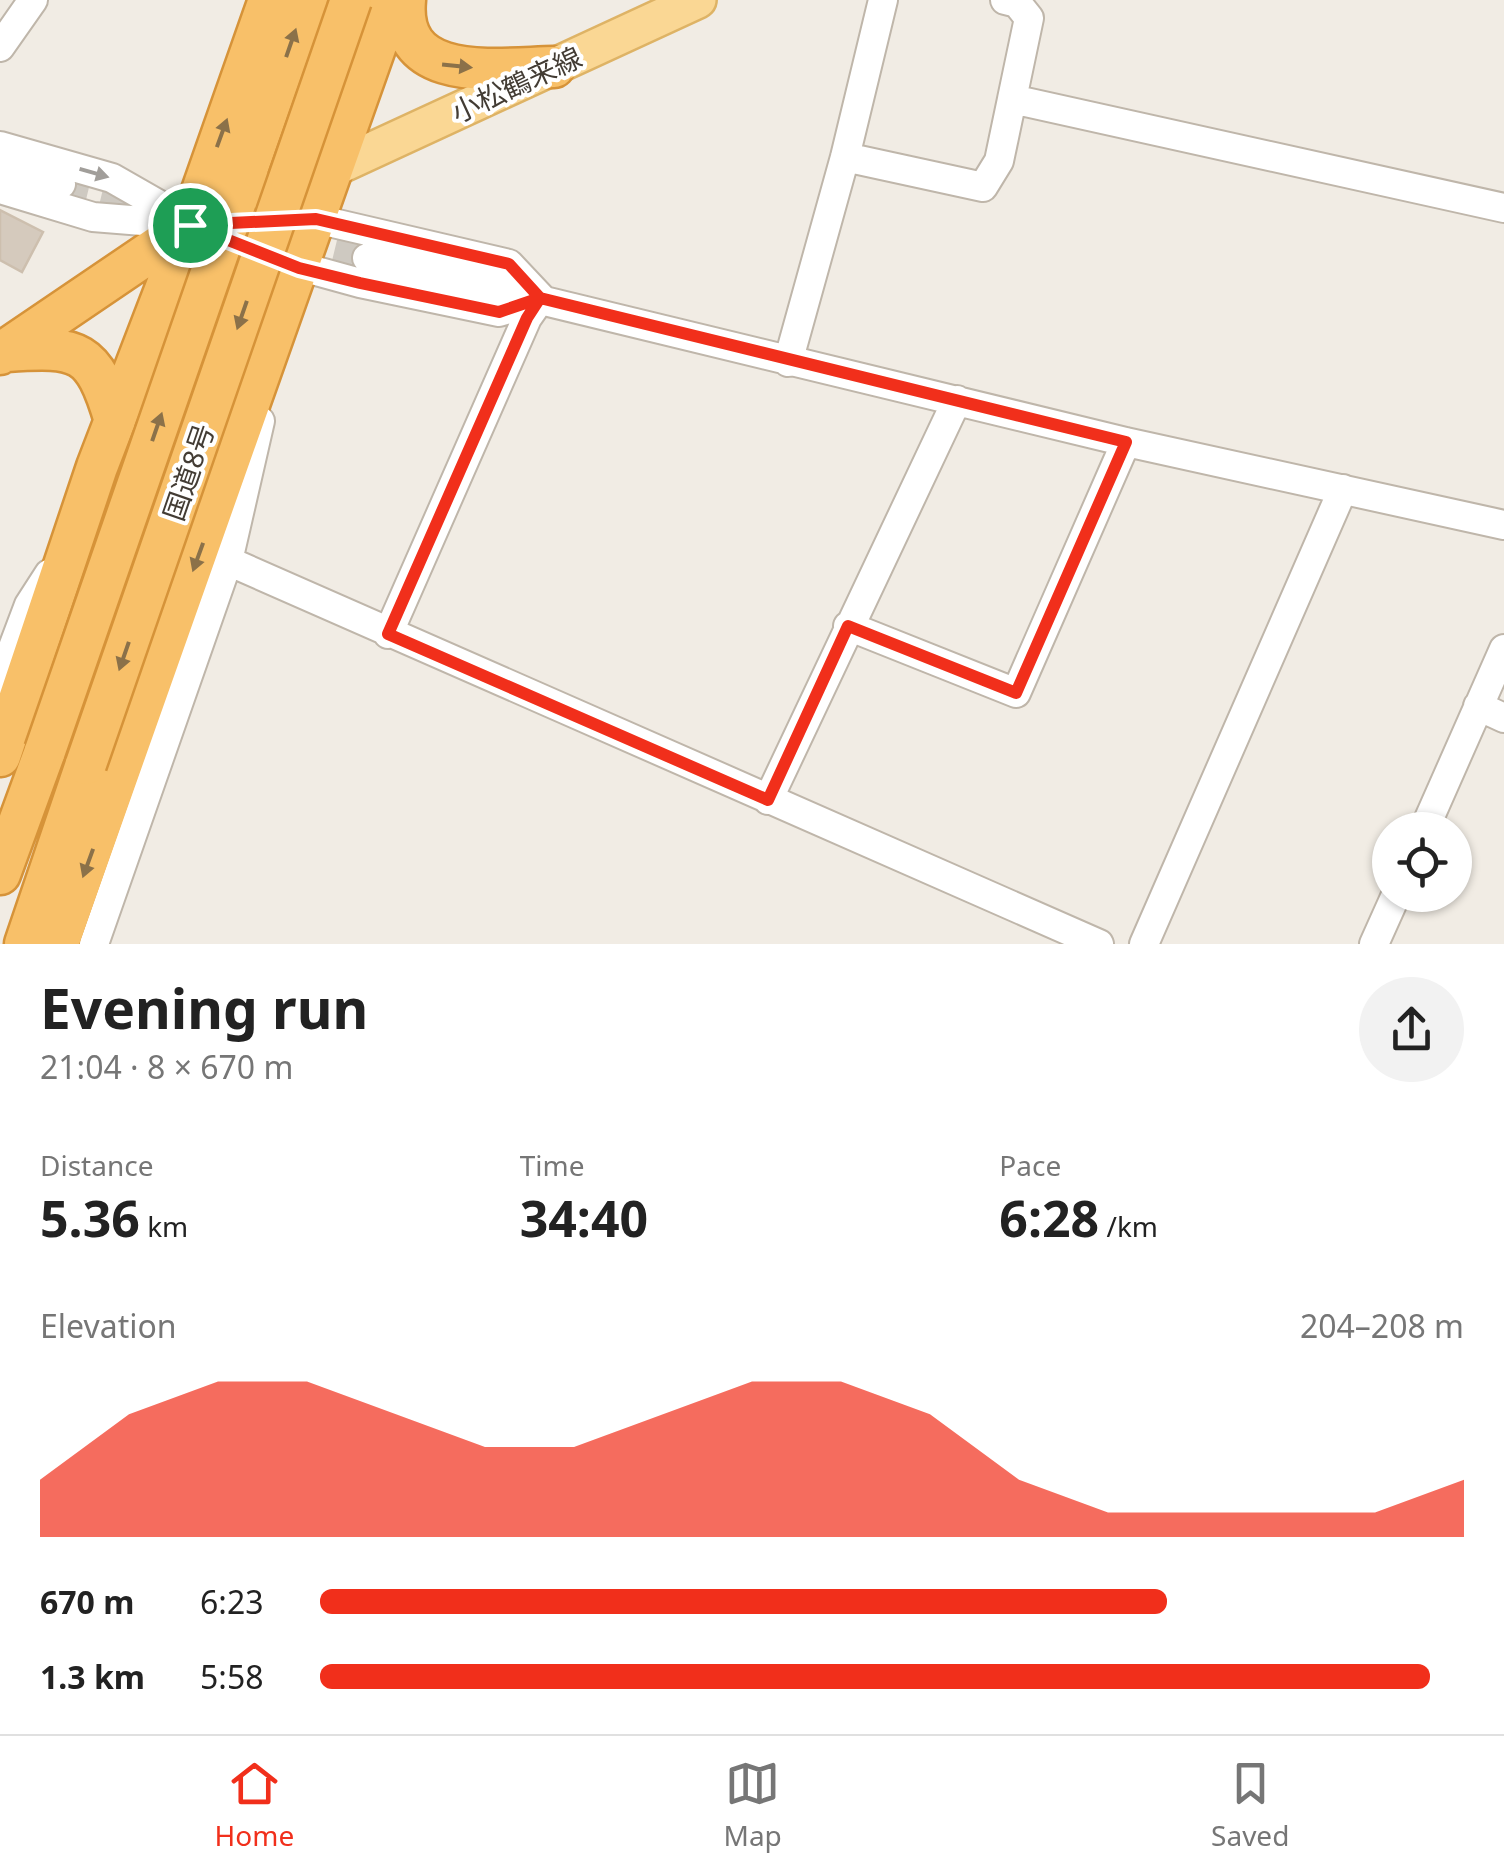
<!DOCTYPE html>
<meta charset="utf-8">
<style>
:root{--surface:#fff;--page:#f2f2f2;--text:#222;--muted:#767676;--line:#e0e0e0;--accent:#f12f1b}
body{margin:0;font-family:"Noto Sans","Noto Sans JP",sans-serif;background:var(--page);color:var(--text);height:100vh;display:flex;flex-direction:column;font-size:38px;white-space:nowrap}
*{box-sizing:border-box;margin:0}
p{font-size:32px;color:var(--muted)}
.icon{flex:none;width:55px;height:55px;fill:none;stroke:currentColor;stroke-width:2;stroke-linecap:round;stroke-linejoin:round}
.map{position:relative;height:944px;overflow:hidden}
.details{display:flex;flex-direction:column;background:var(--surface);flex:1}
.details>*{flex:none}
.controls{position:absolute;left:1372px;top:812px;display:grid;gap:20px}
.controls a{display:grid;place-items:center;width:100px;height:100px;border-radius:50%;background:var(--surface);box-shadow:0 2px 8px #0004;font-size:50px}
.pin{position:absolute;display:grid;place-items:center;width:85px;height:85px;color:#fff;margin:-42px;border:5px solid #fff;border-radius:50%;box-shadow:0 2px 10px #0007}
.round{display:grid;place-items:center;flex:none;width:105px;height:105px;border-radius:52px;background:var(--page)}
.summary{display:flex;align-items:center;justify-content:space-between;height:170px;padding:0 40px}
h1{font-size:55px;font-weight:700;line-height:75px}
.stats{display:grid;grid-template-columns:repeat(3,1fr);gap:15px;height:170px;padding:10px 40px}
.stats div{display:grid;align-content:center}
.stats b{font-size:50px;font-weight:700}
.stats small{font-size:28px;font-weight:400}
.stats p{font-size:28px}
.chart{height:280px;padding:20px 40px}
.chart p{display:flex;justify-content:space-between}
.chart svg{width:100%;height:180px;margin-top:10px;fill:var(--accent);opacity:.7}
ul{padding:0 40px;list-style:none;font-size:32px}
li{display:grid;grid-template-columns:160px 120px 1fr;align-items:center;height:75px}
li i{height:25px;border-radius:12px;background:var(--accent)}
.dock{display:flex;justify-content:space-around;align-items:center;height:140px;border-top:2px solid var(--line);background:var(--surface);font-size:28px;color:var(--muted)}
.dock a{display:grid;justify-items:center;gap:5px}
.dock .active{color:var(--accent)}
.map>svg:first-child{display:block}
.building{fill:#d5cabd;stroke:#cdbfae;stroke-width:2.5}
.lines{fill:none;stroke-linecap:round;stroke-linejoin:round}
.minor-tunnel{stroke:#cec9c1;stroke-width:28;stroke-dasharray:28 14;stroke-linecap:butt}
.minor-casing{stroke:#bfb6aa;stroke-width:32}
.major-casing{stroke:#deb365;stroke-width:40}
.highway-casing{stroke:#d69339;stroke-width:45}
.minor{stroke:#fff;stroke-width:28}
.major{stroke:#fad794;stroke-width:35}
.highway{stroke:#f8c069;stroke-width:40}
.highway-bridge-casing{stroke:#d69339;stroke-width:45;stroke-linecap:butt}
.highway-bridge{stroke:#f8c069;stroke-width:40}
.oneway{fill:#8b7149}
.oneway2{fill:#a19e9a}
.route-casing{stroke:#fff;stroke-width:20}
.route{stroke:#f12f1b;stroke-width:12}
.labels{text-anchor:middle;dominant-baseline:central;stroke-width:8;stroke-linejoin:round;paint-order:stroke}
.street-label{font-size:28px;fill:#433c34;stroke:#fff}
</style>
<div class="map">
<svg width="1504" height="944" viewBox="0 0 1504 944">
<rect width="100%" height="100%" fill="#f1ece4"/>
<path class="building" d="M0,210l43,22 -21,40 -22,-12z"/>
<g class="lines">
<path class="minor-tunnel" d="M61,184l95,23
M212,221l155,37"/>
<defs>
<path id="minor" d="M1005,0l12,3 12,15 -17,81
M0,47l33,-47
M0,146l112,32 91,52
M845,157l138,30 16,-26 13,-62 492,109
M0,167l61,17
M0,189l93,28 87,7
M297,220l19,-1 193,45 32,34
M367,258l759,184 378,83
M280,261l80,22 139,29 40,-13
M788,362l57,-205 38,-157
M228,561l871,383
M848,626l168,67 110,-251
M388,634l139,-316 14,-20
M0,682l29,-77 20,-31
M1478,706l26,12
M768,800l189,-400
M1424,830l80,-181
M94,944l134,-383 32,-140
M1144,944l199,-455
M1374,944l22,-49"/>
<path id="major" d="M334,168l364,-168"/>
<path id="highway" d="M405,0c-8,85 94,68 149,67
M236,201l71,-201
M7,351c72,-5 87,-2 108,70
M0,354l190,-129 121,-48
M0,756l97,-289 93,-242 79,-225
M0,874l45,-123
M25,944l61,-180
M58,944l334,-944"/>
</defs>
<use href="#minor" class="minor-casing"/>
<use href="#major" class="major-casing"/>
<use href="#highway" class="highway-casing"/>
<use href="#minor" class="minor"/>
<use href="#major" class="major"/>
<use href="#highway" class="highway"/>
<defs>
<path id="highway-bridge" d="M45,751l191,-550
M86,764l265,-764"/>
</defs>
<use href="#highway-bridge" class="highway-bridge-casing"/>
<use href="#highway-bridge" class="highway-bridge"/>
</g>
<defs><path id="oneway-solid" d="M-6-.8H1V-3.2L6.5 0L1 3.2V.8H-6Z" transform="scale(2.5)"/></defs>
<g class="oneway">
<use href="#oneway-solid" transform="translate(291 43) rotate(-71)"/>
<use href="#oneway-solid" transform="translate(457 66) rotate(6)"/>
<use href="#oneway-solid" transform="translate(222 133) rotate(-70)"/>
<use href="#oneway-solid" transform="translate(242 315) rotate(109)"/>
<use href="#oneway-solid" transform="translate(157 427) rotate(-71)"/>
<use href="#oneway-solid" transform="translate(198 557) rotate(110)"/>
<use href="#oneway-solid" transform="translate(124 656) rotate(109)"/>
<use href="#oneway-solid" transform="translate(88 863) rotate(110)"/>
</g>
<use class="oneway2" href="#oneway-solid" transform="translate(94 173) rotate(16)"/>
<g class="lines">
<defs>
<path id="route" d="M190,225l109,43 61,15 139,29 41,-14 -13,20 -139,316 380,166 80,-174 168,67 110,-251 -586,-144 -31,-34 -193,-45 -126,6"/>
</defs>
<use href="#route" class="route-casing"/>
<use href="#route" class="route"/>
</g>
<g class="labels">
<g class="street-label">
<text transform="translate(516 84) rotate(-25)">小松鶴来線</text>
<text transform="translate(188 472) rotate(-71)">国道8号</text>
</g>
</g>
</svg>
<div class="controls">
<a><svg class="icon" aria-label="locate" viewBox="0 0 24 24"><circle cx="12" cy="12" r="6"/><path d="M12 2v4M12 18v4M2 12h4M18 12h4"/></svg></a>
</div>
<div class="pin" style="left:190px;top:225px;background:#1e9e55"><svg class="icon" aria-label="arrive" viewBox="0 0 24 24"><path d="M6 21V4h12l-3 4 3 4H6"/></svg></div>
</div>
<section class="details">
<div class="summary"><div><h1>Evening run</h1><p>21:04 · 8 × 670 m</p></div><a class="round"><svg class="icon" aria-label="share" viewBox="0 0 24 24"><path d="M12 15V3M7 8l5-5 5 5M5 13v7h14v-7"/></svg></a></div>
<div class="stats">
<div><p>Distance</p><b>5.36<small> km</small></b></div>
<div><p>Time</p><b>34:40</b></div>
<div><p>Pace</p><b>6:28<small> /km</small></b></div>
</div>
<div class="chart"><p><span>Elevation</span>204–208 m</p>
<svg viewBox="0 0 160 44" preserveAspectRatio="none"><path d="M0 44V30L10 14L20 6L30 6L40 14L50 22L60 22L70 14L80 6L90 6L100 14L110 30L120 38L130 38L140 38L150 38L160 30V44z"/></svg>
</div>
<ul>
<li><b>670 m</b>6:23<i style="width:74%"></i></li>
<li><b>1.3 km</b>5:58<i style="width:97%"></i></li>
</ul>
</section>
<nav class="dock">
<a class="active"><svg class="icon" aria-label="home" viewBox="0 0 24 24"><path d="M3 11l9-7 9 7M6 9v11h12V9"/></svg>Home</a>
<a><svg class="icon" aria-label="map" viewBox="0 0 24 24"><path d="M3 6l6-2 6 2 6-2v14l-6 2-6-2-6 2zM9 4v14M15 6v14"/></svg>Map</a>
<a><svg class="icon" aria-label="saved" viewBox="0 0 24 24"><path d="M7 4h10v16l-5-4-5 4z"/></svg>Saved</a>
</nav>
